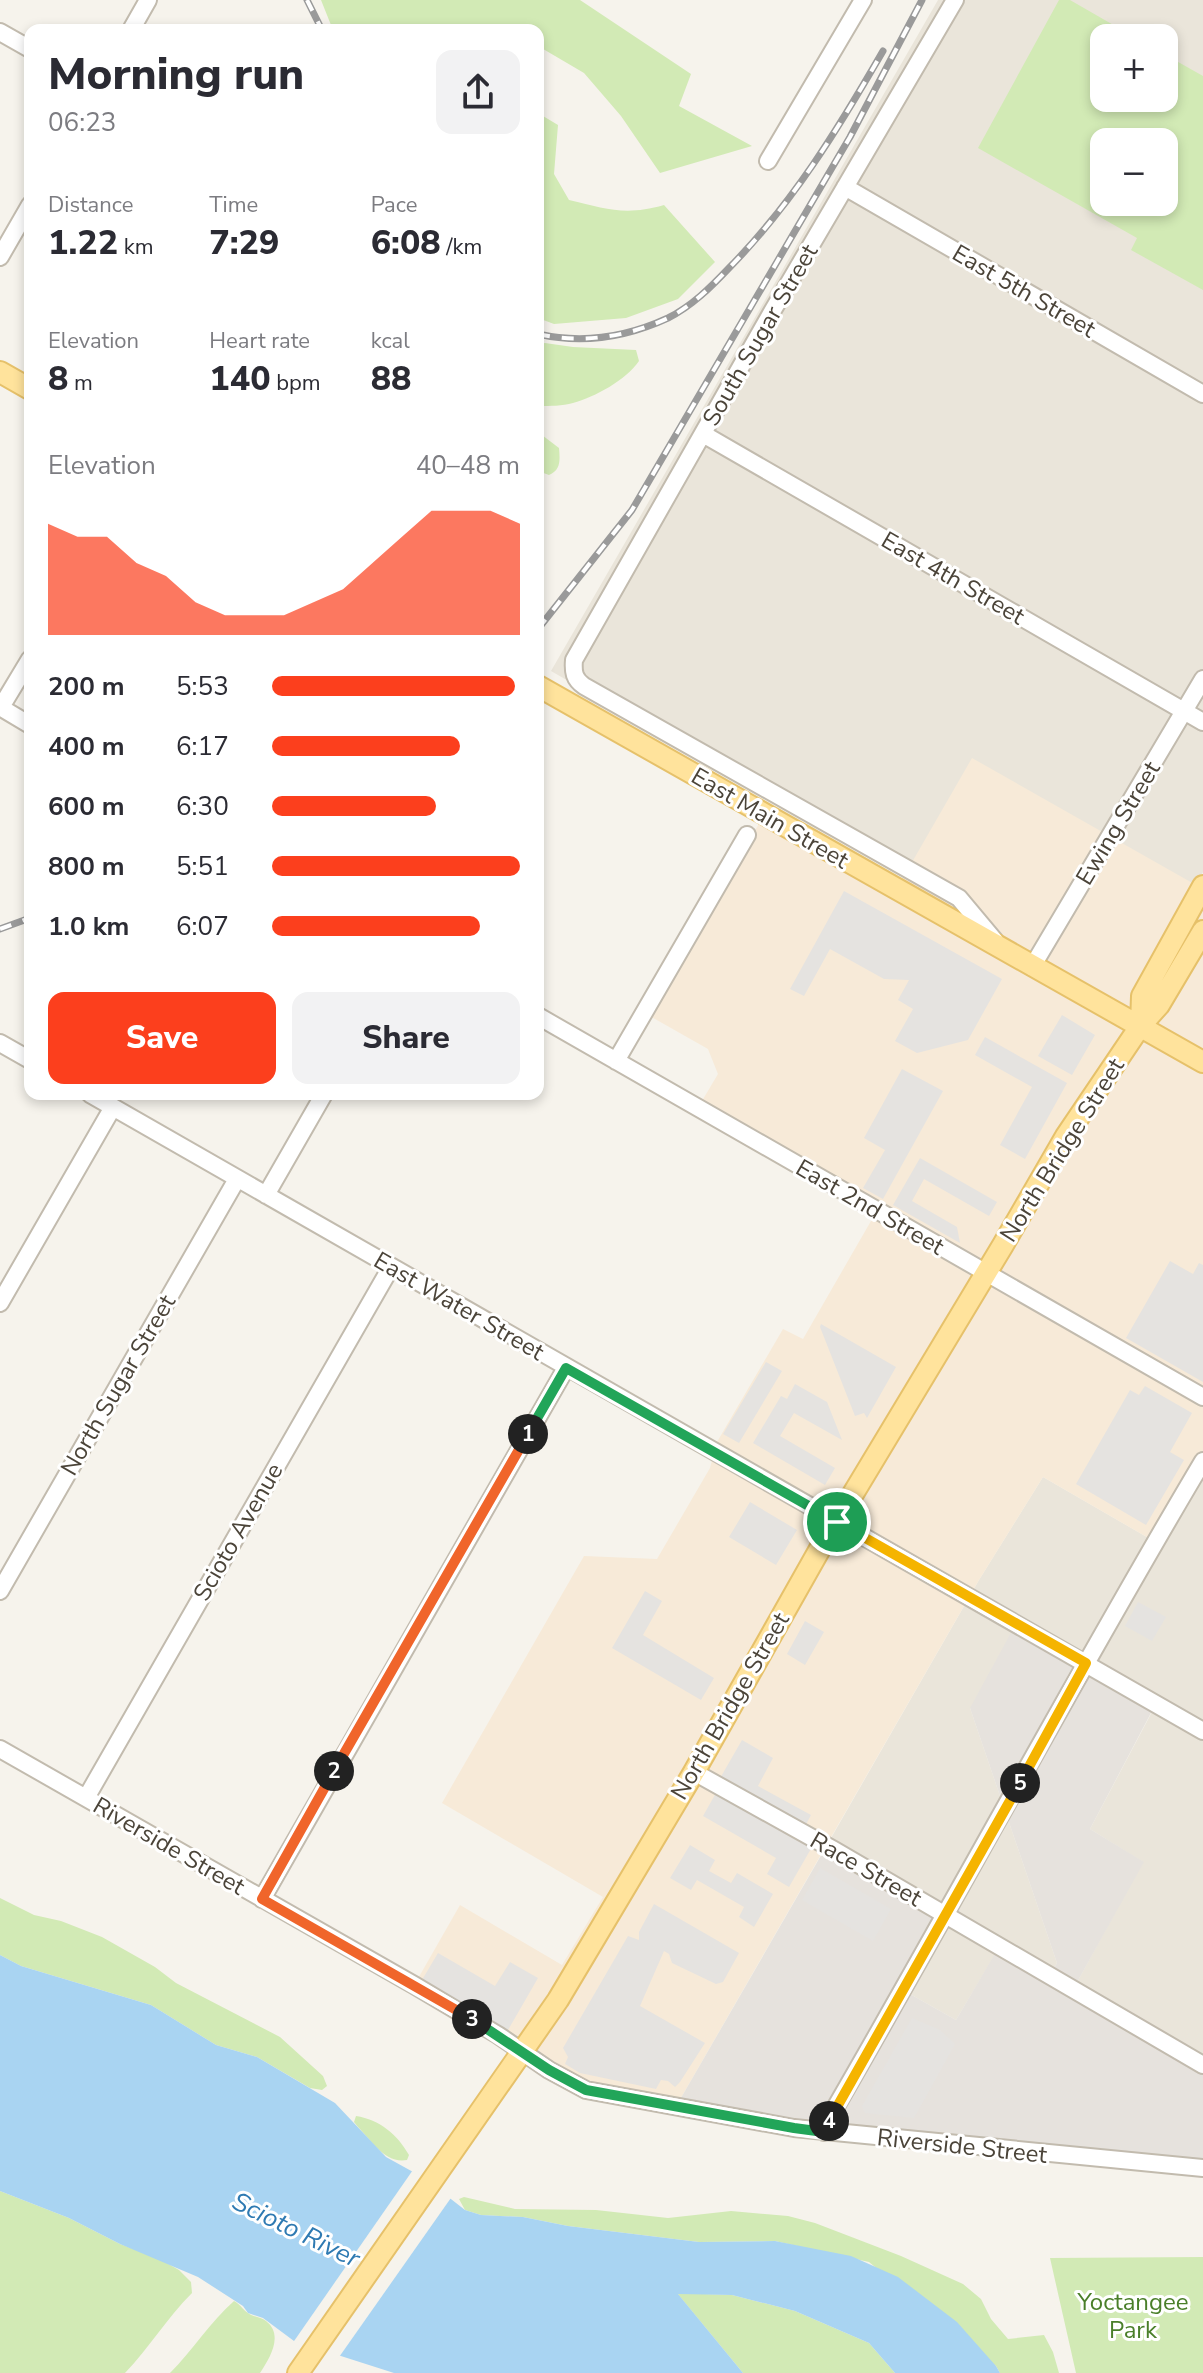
<!DOCTYPE html>
<meta charset="utf-8">
<style>
:root{--surface:#fff;--page:#f2f2f3;--text:#2b2b33;--muted:#7c7c81;--accent:#fc3f1d}
body{margin:0;font-family:"Nunito Sans",sans-serif;background:var(--page);color:var(--text);height:100vh;display:flex;flex-direction:column;font-size:30px;white-space:nowrap}
*{box-sizing:border-box;margin:0}
p{font-size:26px;color:var(--muted)}
.icon{flex:none;width:44px;height:44px;fill:none;stroke:currentColor;stroke-width:2;stroke-linecap:round;stroke-linejoin:round}
.map{position:relative;flex:1;overflow:hidden}
.panel{position:absolute;left:24px;top:24px;width:520px;height:1076px;display:flex;flex-direction:column;background:var(--surface);border-radius:16px;box-shadow:0 4px 12px #0003}
.panel>*{flex:none}
.tools{position:absolute;left:1090px;top:24px;display:grid;gap:16px}
.tools a{display:grid;place-items:center;width:88px;height:88px;border-radius:16px;background:var(--surface);box-shadow:0 4px 12px #0003;font-size:40px}
.pin{position:absolute;display:grid;place-items:center;width:68px;height:68px;color:#fff;margin:-34px;border:4px solid #fff;border-radius:50%;box-shadow:0 2px 8px #0007}
.km{position:absolute;width:40px;height:40px;margin:-20px;border-radius:50%;background:#222;color:#fff;font-size:22px;line-height:40px;text-align:center}
.round{display:grid;place-items:center;flex:none;width:84px;height:84px;border-radius:16px;background:var(--page)}
.overview{display:flex;align-items:center;justify-content:space-between;height:136px;padding:0 24px}
h1{font-size:44px;font-weight:800;line-height:60px}
.stats{display:grid;grid-template-columns:repeat(3,1fr);gap:12px;height:136px;padding:8px 24px}
.stats div{display:grid;align-content:center}
.stats b{font-size:34px;font-weight:800}
.stats small{font-size:22px;font-weight:400}
.stats p{font-size:22px}
.chart{height:224px;padding:16px 24px}
.chart p{display:flex;justify-content:space-between}
.chart svg{width:100%;height:144px;margin-top:8px;fill:var(--accent);opacity:.7}
.button{display:flex;gap:16px;margin-top:auto;padding:16px 24px}
.button a{flex:1;height:92px;border-radius:16px;background:var(--accent);color:#fff;font-size:32px;font-weight:800;line-height:92px;text-align:center}
.button a+a{background:var(--page);color:var(--text)}
ul{padding:0 24px;list-style:none;font-size:26px}
li{display:grid;grid-template-columns:128px 96px 1fr;align-items:center;height:60px}
li i{height:20px;border-radius:10px;background:var(--accent)}
.map>svg:first-child{display:block}
.residential{fill:#eae5da;fill-rule:evenodd}
.commercial{fill:#f7ead8}
.industrial{fill:#e6e2dd}
.green{fill:#d2eab5;fill-rule:evenodd}
.parking{fill:#e5e3e0}
.water{fill:#a9d4f2}
.pier{fill:#f6f3ec}
.lines{fill:none;stroke-linecap:round;stroke-linejoin:round}
.minor-casing{stroke:#c2bbae;stroke-width:20}
.major-casing{stroke:#e6c16a;stroke-width:24}
.minor{stroke:#fff;stroke-width:16}
.major{stroke:#ffe39c;stroke-width:20}
.rail-casing{stroke:#9a9a9a;stroke-width:7}
.rail{stroke:#fff;stroke-width:4;stroke-dasharray:12;stroke-linecap:butt}
.split-1-casing{stroke:#fff;stroke-width:16}
.split-2-casing{stroke:#fff;stroke-width:16}
.split-3-casing{stroke:#fff;stroke-width:16}
.split-4-casing{stroke:#fff;stroke-width:16}
.split-5-casing{stroke:#fff;stroke-width:16}
.split-6-casing{stroke:#fff;stroke-width:16}
.split-1{stroke:#22a559;stroke-width:10}
.split-2{stroke:#f0652b;stroke-width:10}
.split-3{stroke:#f0652b;stroke-width:10}
.split-4{stroke:#22a559;stroke-width:10}
.split-5{stroke:#f5b400;stroke-width:10}
.split-6{stroke:#f5b400;stroke-width:10}
.labels{text-anchor:middle;dominant-baseline:central;stroke-width:6;stroke-linejoin:round;paint-order:stroke}
.street-label{font-size:24px;fill:#4b4439;stroke:#fff}
.park-label{font-size:24px;fill:#4a7f2a;stroke:#fff}
.water-label{font-size:26px;font-style:italic;fill:#2e7ab2;stroke:#fff}
</style>
<div class="map">
<svg width="1203" height="2373" viewBox="0 0 1203 2373">
<rect width="100%" height="100%" fill="#f6f3ec"/>
<path class="residential" d="M938,0h265v872l-7,13 -291,-10 -354,-204zM1104,38h60v60h-60zM1104,142h60v60h-60z
M1203,1452v619l-132,-78 72,-131 -53,-33 63,-119 -183,-2 87,255 -9,16 -51,-28 -41,69 -46,-26 -87,-142 156,-272 64,-103 109,63z"/>
<path class="commercial" d="M972,758l231,131v563l-51,88 -109,-63 -64,103 -305,530 -92,-16 -170,-105 48,-84 102,60 41,-68 -161,-94 142,-247 73,3 53,-91 7,-26 66,-113 20,10 72,-125 -179,-103 22,-37 -10,-25 -60,-34 116,-200 132,75z"/>
<path class="industrial" d="M1013,1629l140,80 -63,120 54,33 -73,131 132,78v102l-529,-63 149,-258 128,72 -41,70 46,26 41,-70 51,29 9,-16 -87,-255z"/>
<path class="green" d="M321,0h259l111,74 -12,32 73,40 -92,27 -39,-57 -37,-43 -46,-27v-16h-205z
M1059,0h11l66,38h-32v60h60v-44l39,22v214l-72,-40 6,-12 -159,-90zM1104,142h60v60h-60z
M538,113l20,12 -4,49 15,26c37,9 57,16 95,5l51,57 -37,37 -52,19 -72,6 -16,-6z
M545,343l28,4 63,3 3,11c-13,19 -44,36 -66,42 -11,3 -23,3 -33,3l-2,-62z
M538,432l21,16c1,12 2,22 -10,27l-11,-4z
M0,1898l34,17 27,6 41,16 53,30 21,16 104,54 43,39 4,10 -5,4 -12,-2 -53,-31 -41,-12 -65,-40 -130,-39 -21,-11z
M356,2116c24,4 41,18 53,39l-2,5c-22,4 -35,-19 -49,-33l-4,-5z
M0,2191l69,27 51,26 38,14 21,12 12,12 1,11c-25,25 -43,55 -67,80h-125z
M464,2197l51,12 81,1 72,8 63,-7 57,5 27,7 86,33 62,28 18,15 10,20 17,20 36,-4 9,17 6,21h-59l-4,-7 -127,-104 -94,-21 -76,1 -131,-16 -45,-9 -42,-2 -16,-5 -6,-11z
M1203,2257v116h-127l-26,-115z
M677,2293l55,2 63,16 74,32 26,30h-152z
M234,2301c6,3 9,9 14,12 5,4 13,4 18,8 18,14 4,37 -6,52h-90c23,-23 40,-51 64,-72z"/>
<path class="parking" d="M844,891l158,88 -34,61 -51,13 -22,-12 18,-32 -15,-9 11,-20 -25,-1 -54,-30 -26,47 -14,-7z
M1062,1015l33,20 -23,40 -34,-19z
M985,1037l82,46 -42,76 -25,-14 32,-58 -57,-32z
M902,1069l41,22 -60,108 -20,-11 22,-38 -21,-12z
M920,1158l77,44 -8,14 -65,-37 -12,22 45,26 3,16 -67,-38z
M1170,1261l23,13 6,-11 4,2v117l-77,-44z
M821,1324l75,43 -29,51 -3,-5 -9,3 -35,-89z
M766,1362l16,9 -43,72 -16,-9z
M795,1384l32,18 15,38 -48,-27 -14,23 55,32 -10,17 -72,-42 28,-47 6,3z
M1145,1386l47,27 -22,39 14,8 -38,65 -70,-41 54,-94 9,5z
M750,1502l47,28 -21,35 -47,-28z
M645,1591l17,10 -19,34 71,43 -13,22 -89,-52z
M1138,1602l28,15 -14,24 -27,-15z
M805,1621l19,11 -19,33 -18,-11z
M742,1740l31,18 -15,28 53,29 -7,13 -85,-48z
M716,1793l96,54 -23,40 -22,-13 9,-16 -73,-42z
M690,1845l25,15 -6,11 22,12 6,-10 36,21 -19,33 -15,-10 5,-10 -47,-27 -6,10 -21,-12z
M820,1868l71,41 -18,32 -71,-41z
M654,1904l85,49 -16,29 -7,2 -44,-21 -3,-9 -5,-3 -24,55 65,37 -25,39 -5,5 -7,-6 -7,-1 -5,9 -76,-16 -15,-9 3,-7 -5,-9 65,-112 11,4v-8z
M438,1953l57,33 15,-24 28,16 -30,52 -86,-50z
M912,2018l28,12 15,14 -41,74 -49,-5 -3,-7z"/>
<path class="water" d="M0,1955l21,11 130,39 65,40 41,12 78,46 51,54 38,21 41,32 16,5 42,2 45,9 131,16 76,-1 76,15 47,21 59,45 39,44 4,7h-105l-26,-30 -74,-32 -63,-16 -54,-1 65,79h-349l-100,-32 -31,-23 -15,-5 -5,-7 -45,-29 -78,-33 -51,-26 -69,-27z"/>
<path class="pier" d="M415,2167l38,28 -116,165 -45,-16z"/>
<g class="lines">
<defs>
<path id="minor" d="M955,0l-182,310 -199,350c-1,12 0,19 10,26l375,212 36,43
M131,30l17,-30
M0,32l30,17
M768,161l95,-161
M845,187l358,207
M0,257l30,-52
M703,434l500,288
M0,707l30,18
M1,707l29,-48
M1032,967l171,-288
M538,1016l665,381
M0,1043l30,17
M616,1061l131,-226
M90,1094l1113,637
M266,1195l58,-101
M0,1303l113,-196
M0,1591l237,-412
M0,1749l414,236 84,50 51,35 37,20 208,38 409,40
M694,1772l140,78 369,215
M86,1798l305,-531
M262,1899l304,-531
M824,2132l7,-17c126,-217 244,-439 372,-654"/>
<path id="major" d="M0,372l30,17
M538,686l665,376
M1141,1025l1,-29 61,-110
M298,2373l260,-373 136,-228 127,-225 182,-302 63,-109 75,-111 18,-20 44,-74"/>
</defs>
<use href="#minor" class="minor-casing"/>
<use href="#major" class="major-casing"/>
<use href="#minor" class="minor"/>
<use href="#major" class="major"/>
<defs>
<path id="rail" d="M307,0l15,30
M538,334c44,10 89,3 130,-16 24,-12 43,-31 61,-50 64,-65 109,-139 154,-217
M538,629l94,-119 218,-373 72,-137
M0,929l30,-11"/>
</defs>
<use href="#rail" class="rail-casing"/>
<use href="#rail" class="rail"/>
</g>
<g class="lines">
<defs>
<path id="split-1" d="M528,1434l38,-66 271,154"/>
<path id="split-2" d="M334,1771l194,-337"/>
<path id="split-3" d="M334,1771l-72,128 210,120"/>
<path id="split-4" d="M472,2019l77,51 37,20 208,38 30,4 5,-11"/>
<path id="split-5" d="M829,2121l191,-338"/>
<path id="split-6" d="M837,1522l249,141 -66,120"/>
</defs>
<use href="#split-1" class="split-1-casing"/>
<use href="#split-2" class="split-2-casing"/>
<use href="#split-3" class="split-3-casing"/>
<use href="#split-4" class="split-4-casing"/>
<use href="#split-5" class="split-5-casing"/>
<use href="#split-6" class="split-6-casing"/>
<use href="#split-1" class="split-1"/>
<use href="#split-2" class="split-2"/>
<use href="#split-3" class="split-3"/>
<use href="#split-4" class="split-4"/>
<use href="#split-5" class="split-5"/>
<use href="#split-6" class="split-6"/>
</g>
<g class="labels">
<g class="street-label">
<text transform="translate(1024 291) rotate(30)">East 5th Street</text>
<text transform="translate(760 335) rotate(-60)">South Sugar Street</text>
<text transform="translate(953 578) rotate(30)">East 4th Street</text>
<text transform="translate(770 818) rotate(30)">East Main Street</text>
<text transform="translate(1118 823) rotate(-59)">Ewing Street</text>
<text transform="translate(1062 1150) rotate(-58)">North Bridge Street</text>
<text transform="translate(870 1207) rotate(30)">East 2nd Street</text>
<text transform="translate(459 1306) rotate(30)">East Water Street</text>
<text transform="translate(118 1385) rotate(-60)">North Sugar Street</text>
<text transform="translate(238 1532) rotate(-60)">Scioto Avenue</text>
<text transform="translate(730 1706) rotate(-60)">North Bridge Street</text>
<text transform="translate(169 1846) rotate(30)">Riverside Street</text>
<text transform="translate(866 1869) rotate(30)">Race Street</text>
<text transform="translate(962 2146) rotate(6)">Riverside Street</text>
</g>
<g class="park-label">
<text x="1133" y="2302">Yoctangee<tspan x="1133" dy="28">Park</tspan></text>
</g>
<g class="water-label">
<text transform="translate(296 2230) rotate(26)">Scioto River</text>
</g>
</g>
</svg>
<div class="tools">
<a>+</a>
<a>−</a>
</div>
<div class="pin" style="left:837px;top:1522px;background:#1e9e55"><svg class="icon" aria-label="arrive" viewBox="0 0 24 24"><path d="M6 21V4h12l-3 4 3 4H6"/></svg></div>
<b class="km" style="left:528px;top:1434px">1</b>
<b class="km" style="left:334px;top:1771px">2</b>
<b class="km" style="left:472px;top:2019px">3</b>
<b class="km" style="left:829px;top:2121px">4</b>
<b class="km" style="left:1020px;top:1783px">5</b>
<section class="panel">
<div class="overview"><div><h1>Morning run</h1><p>06:23</p></div><a class="round"><svg class="icon" aria-label="share" viewBox="0 0 24 24"><path d="M12 15V3M7 8l5-5 5 5M5 13v7h14v-7"/></svg></a></div>
<div class="stats">
<div><p>Distance</p><b>1.22<small> km</small></b></div>
<div><p>Time</p><b>7:29</b></div>
<div><p>Pace</p><b>6:08<small> /km</small></b></div>
</div>
<div class="stats">
<div><p>Elevation</p><b>8<small> m</small></b></div>
<div><p>Heart rate</p><b>140<small> bpm</small></b></div>
<div><p>kcal</p><b>88</b></div>
</div>
<div class="chart"><p><span>Elevation</span>40–48 m</p>
<svg viewBox="0 0 160 44" preserveAspectRatio="none"><path d="M0 44V10L10 14L20 14L30 22L40 26L50 34L60 38L70 38L80 38L90 34L100 30L110 22L120 14L130 6L140 6L150 6L160 10V44z"/></svg>
</div>
<ul>
<li><b>200 m</b>5:53<i style="width:98%"></i></li>
<li><b>400 m</b>6:17<i style="width:76%"></i></li>
<li><b>600 m</b>6:30<i style="width:66%"></i></li>
<li><b>800 m</b>5:51<i style="width:100%"></i></li>
<li><b>1.0 km</b>6:07<i style="width:84%"></i></li>
</ul>
<div class="button"><a>Save</a><a>Share</a></div>
</section>
</div>
